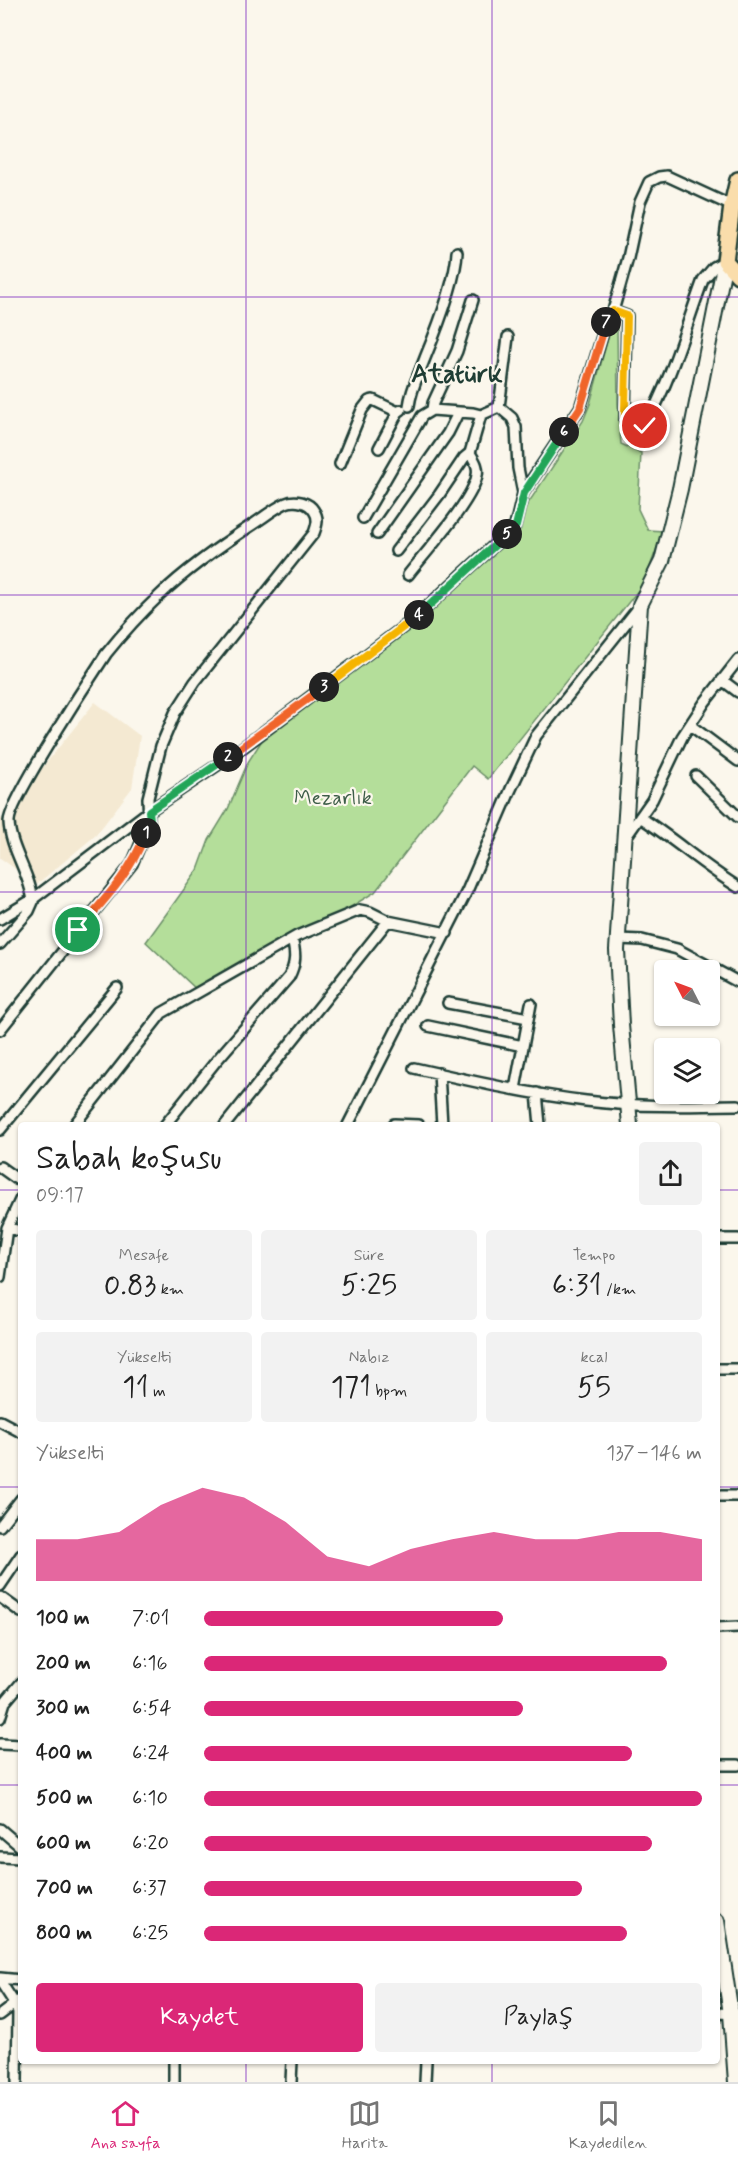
<!DOCTYPE html>
<html lang="tr">
<meta charset="utf-8">
<style>
:root{--surface:#fff;--page:#f2f2f2;--text:#222;--muted:#767676;--line:#e0e0e0;--accent:#db2777}
body{margin:0;font-family:Mynerve,sans-serif;background:var(--page);color:var(--text);height:100vh;display:flex;flex-direction:column;font-size:22px;white-space:nowrap}
*{box-sizing:border-box;margin:0}
p{font-size:20px;color:var(--muted)}
.icon{flex:none;width:33px;height:33px;fill:none;stroke:currentColor;stroke-width:2;stroke-linecap:round;stroke-linejoin:round}
.map{position:relative;flex:1;overflow:hidden}
.drawer{position:absolute;left:18px;top:1122px;width:702px;height:942px;display:flex;flex-direction:column;background:var(--surface);border-radius:6px;box-shadow:0 2px 4px #0004}
.drawer>*{flex:none}
.needle{width:39px;rotate:312deg}
.tools{position:absolute;left:654px;top:960px;display:grid;gap:12px}
.tools a{display:grid;place-items:center;width:66px;height:66px;border-radius:6px;background:var(--surface);box-shadow:0 2px 4px #0004;font-size:30px}
.pin{position:absolute;display:grid;place-items:center;width:51px;height:51px;color:#fff;margin:-26px;border:3px solid #fff;border-radius:50%;box-shadow:0 2px 6px #0007}
.km{position:absolute;width:30px;height:30px;margin:-15px;border-radius:50%;background:#222;color:#fff;font-size:16px;line-height:30px;text-align:center}
.round{display:grid;place-items:center;flex:none;width:63px;height:63px;border-radius:6px;background:var(--page)}
.overview{display:flex;align-items:center;justify-content:space-between;height:102px;padding:0 18px}
h1{font-size:33px;font-weight:600;line-height:45px}
.stats{display:grid;grid-template-columns:repeat(3,1fr);gap:9px;height:102px;padding:6px 18px}
.stats div{display:grid;align-content:center;border-radius:6px;background:var(--page);text-align:center}
.stats b{font-size:30px;font-weight:600}
.stats small{font-size:16px;font-weight:400}
.stats p{font-size:16px}
.chart{height:168px;padding:12px 18px}
.chart p{display:flex;justify-content:space-between}
.chart svg{width:100%;height:108px;margin-top:6px;fill:var(--accent);opacity:.7}
.primary-button{display:flex;gap:12px;margin-top:auto;padding:12px 18px}
.primary-button a{flex:1;height:69px;border-radius:6px;background:var(--accent);color:#fff;font-size:24px;font-weight:600;line-height:69px;text-align:center}
.primary-button a+a{background:var(--page);color:var(--text)}
ul{padding:0 18px;list-style:none;font-size:20px}
li{display:grid;grid-template-columns:96px 72px 1fr;align-items:center;height:45px}
li i{height:15px;border-radius:8px;background:var(--accent)}
.menu{display:flex;justify-content:space-around;align-items:center;height:84px;border-top:2px solid var(--line);background:var(--surface);font-size:16px;color:var(--muted)}
.menu a{display:grid;justify-items:center;gap:3px}
.menu .on{color:var(--accent)}
.map>svg:first-child{display:block}
.built{fill:#f4e9d2}
.green{fill:#b4de9a;stroke:#6a8e67;stroke-width:1.5}
.lines{fill:none;stroke-linecap:round;stroke-linejoin:round}
.minor-casing{stroke:#1f3d34;stroke-width:14}
.secondary-casing{stroke:#1f3d34;stroke-width:18}
.primary-casing{stroke:#1f3d34;stroke-width:20}
.minor{stroke:#fbf7ec;stroke-width:9}
.secondary{stroke:#fbf7ec;stroke-width:14}
.primary{stroke:#faddab;stroke-width:15}
.split-1-casing{stroke:#fff;stroke-width:12}
.split-2-casing{stroke:#fff;stroke-width:12}
.split-3-casing{stroke:#fff;stroke-width:12}
.split-4-casing{stroke:#fff;stroke-width:12}
.split-5-casing{stroke:#fff;stroke-width:12}
.split-6-casing{stroke:#fff;stroke-width:12}
.split-7-casing{stroke:#fff;stroke-width:12}
.split-8-casing{stroke:#fff;stroke-width:12}
.split-9-casing{stroke:#fff;stroke-width:12}
.split-1{stroke:#f0652b;stroke-width:8}
.split-2{stroke:#22a559;stroke-width:8}
.split-3{stroke:#f0652b;stroke-width:8}
.split-4{stroke:#f5b400;stroke-width:8}
.split-5{stroke:#22a559;stroke-width:8}
.split-6{stroke:#22a559;stroke-width:8}
.split-7{stroke:#f0652b;stroke-width:8}
.split-8{stroke:#f5b400;stroke-width:8}
.split-9{stroke:#f5b400;stroke-width:8}
.grid{fill:none;stroke:#7b2cbf;stroke-width:1.5;stroke-opacity:0.55}
.labels{text-anchor:middle;dominant-baseline:central;stroke-width:4.5;stroke-linejoin:round;paint-order:stroke}
.park-label{font-size:20px;fill:#3d5d48;stroke:#fbf7ec}
.district-label{font-size:26px;font-weight:bold;fill:#1f3d34;stroke:#fbf7ec}
</style>
<div class="map">
<svg width="738" height="2082" viewBox="0 0 738 2082">
<rect width="100%" height="100%" fill="#fbf7ec"/>
<filter id="ink" filterUnits="userSpaceOnUse"><feTurbulence type="fractalNoise" baseFrequency=".0167" numOctaves="2"/><feDisplacementMap in="SourceGraphic" scale="12" xChannelSelector="R" yChannelSelector="G"/><feConvolveMatrix kernelMatrix="1 2 1 2 8 2 1 2 1" color-interpolation-filters="sRGB"/></filter>
<g filter="url(#ink)">
<path class="built" d="M95,702l45,34 -8,52 -36,47 -59,49 -37,-26v-37z"/>
<path class="green" d="M612,323l5,3 1,78 3,40 20,9 -3,56 10,21 15,1 -19,52 -156,196 -16,-13 -97,126 -39,24 -140,73 -50,-47 52,-72 11,-30 19,-31 20,-47 18,-28 174,-133 53,-45 90,-135 7,-17z"/>
<g class="lines">
<defs>
<path id="minor" d="M613,311l15,-53 12,-56 9,-20 10,-5 8,-1 65,30
M409,406c2,-17 10,-32 16,-48 12,-29 31,-77 32,-106
M499,407l13,11 4,9 2,41 5,25
M499,407l9,-70
M432,410l1,-7 24,-52 16,-51
M379,448l19,-36 3,-2
M340,464l22,-54 7,-9 4,-1 25,12
M363,518l59,-102 10,-6 41,3 8,2 18,-8
M377,534l71,-101 10,-20
M396,551l43,-56 25,-37 6,-5 11,-38
M408,575c17,-22 66,-76 69,-100 2,-9 -3,-15 -7,-22
M722,680l16,12
M690,725l48,36
M696,776l42,41
M640,817c34,22 64,49 98,70
M626,837l26,-37 30,-63 23,-35 33,-42
M0,919l33,-20 116,-88 85,-57 180,-135 101,-93 8,-33 57,-85 27,-88 6,-9 14,5 -2,104 5,9 15,-3c26,-46 40,-97 58,-146l11,-13 11,-6
M618,939l24,1 35,9 61,33
M0,944l29,-33 4,-9c-2,-26 -23,-54 -24,-80 -1,-19 81,-144 97,-168 16,-20 34,-40 53,-58 29,-28 62,-51 96,-73 9,-6 20,-15 31,-20 9,-4 23,-1 28,8 5,7 3,14 0,22l-119,149 -20,31 -14,33 -13,52 1,26 -17,40 -132,166
M448,1003l80,15
M428,1026l95,20
M414,1068c57,13 115,26 172,33 50,6 102,5 152,4
M439,1073l3,52
M515,1089l16,-85
M537,1093l3,32
M394,1124l25,1
M74,1125l88,-112 135,-77 63,-26 10,2 18,9 59,12
M165,1125l52,-65 72,-83c7,-14 7,-23 3,-38
M225,1125l163,-204
M348,1125l119,-234 44,-102 25,-53 103,-129
M0,1130l117,-142
M0,1167l21,15
M7,1228l14,3
M717,1239h21
M0,1277l7,-49 14,-30
M717,1369h21
M0,1421l21,11
M717,1496h21
M0,1526l21,-27
M0,1586l21,-31
M0,1597l21,15
M717,1628l21,-1
M0,1718l5,-16 16,-19
M0,1744l21,1
M717,1765h21
M0,1829l21,18
M0,1857l21,1
M0,1978l21,2
M0,1981l15,23 3,8 -1,70
M717,2013l21,1
M0,2015l21,-16
M174,2082v-21
M291,2082l1,-21
M425,2082l1,-21"/>
<path id="secondary" d="M630,1125l-9,-100 -4,-75 23,-345 22,-44 18,-72 45,-228
M717,1921l14,93 5,68"/>
<path id="primary" d="M725,261l7,-55 6,-26
M725,261l13,14"/>
</defs>
<use href="#minor" class="minor-casing"/>
<use href="#secondary" class="secondary-casing"/>
<use href="#primary" class="primary-casing"/>
<use href="#minor" class="minor"/>
<use href="#secondary" class="secondary"/>
<use href="#primary" class="primary"/>
</g>
</g>
<g class="lines" filter="url(#ink)">
<defs>
<path id="split-1" d="M78,930c28,-32 52,-56 68,-97"/>
<path id="split-2" d="M146,833l4,-13 -1,-9 79,-54"/>
<path id="split-3" d="M228,757l96,-70"/>
<path id="split-4" d="M324,687l95,-72"/>
<path id="split-5" d="M419,615l88,-81"/>
<path id="split-6" d="M507,534l9,-8 8,-33 40,-61"/>
<path id="split-7" d="M564,432l16,-24 26,-86"/>
<path id="split-8" d="M606,322l7,-11 14,5 -2,92"/>
<path id="split-9" d="M625,408v12l5,9 15,-3"/>
</defs>
<use href="#split-1" class="split-1-casing"/>
<use href="#split-2" class="split-2-casing"/>
<use href="#split-3" class="split-3-casing"/>
<use href="#split-4" class="split-4-casing"/>
<use href="#split-5" class="split-5-casing"/>
<use href="#split-6" class="split-6-casing"/>
<use href="#split-7" class="split-7-casing"/>
<use href="#split-8" class="split-8-casing"/>
<use href="#split-9" class="split-9-casing"/>
<use href="#split-1" class="split-1"/>
<use href="#split-2" class="split-2"/>
<use href="#split-3" class="split-3"/>
<use href="#split-4" class="split-4"/>
<use href="#split-5" class="split-5"/>
<use href="#split-6" class="split-6"/>
<use href="#split-7" class="split-7"/>
<use href="#split-8" class="split-8"/>
<use href="#split-9" class="split-9"/>
</g>
<path class="grid" d="M246,0v1125M492,0v1125M0,297h738M0,595h738M0,892h738M0,1190h21M717,1190h21M0,1487h21M717,1487h21M0,1785h21M717,1785h21M246,2061v21M492,2061v21"/>
<g class="labels">
<g class="park-label">
<text x="333" y="798">Mezarlık</text>
</g>
<g class="district-label">
<text x="457" y="375">Atatürk</text>
</g>
</g>
</svg>
<div class="tools">
<a><svg class="needle" viewBox="-14 -14 28 28"><path d="M0-13l5 13h-10z" fill="#e53935"/><path d="M0 13l5-13h-10z" fill="#767676"/></svg></a>
<a><svg class="icon" aria-label="layers" viewBox="0 0 24 24"><path d="M12 4l9 5-9 5-9-5zM3 14l9 5 9-5"/></svg></a>
</div>
<div class="pin" style="left:78px;top:930px;background:#1e9e55"><svg class="icon" aria-label="arrive" viewBox="0 0 24 24"><path d="M6 21V4h12l-3 4 3 4H6"/></svg></div>
<div class="pin" style="left:645px;top:426px;background:#d93025"><svg class="icon" aria-label="check" viewBox="0 0 24 24"><path d="M5 12l5 5 9-10"/></svg></div>
<b class="km" style="left:146px;top:833px">1</b>
<b class="km" style="left:228px;top:757px">2</b>
<b class="km" style="left:324px;top:687px">3</b>
<b class="km" style="left:419px;top:615px">4</b>
<b class="km" style="left:507px;top:534px">5</b>
<b class="km" style="left:564px;top:432px">6</b>
<b class="km" style="left:606px;top:322px">7</b>
<section class="drawer">
<div class="overview"><div><h1>Sabah koşusu</h1><p>09:17</p></div><a class="round"><svg class="icon" aria-label="share" viewBox="0 0 24 24"><path d="M12 15V3M7 8l5-5 5 5M5 13v7h14v-7"/></svg></a></div>
<div class="stats">
<div><p>Mesafe</p><b>0.83<small> km</small></b></div>
<div><p>Süre</p><b>5:25</b></div>
<div><p>Tempo</p><b>6:31<small> /km</small></b></div>
</div>
<div class="stats">
<div><p>Yükselti</p><b>11<small> m</small></b></div>
<div><p>Nabız</p><b>171<small> bpm</small></b></div>
<div><p>kcal</p><b>55</b></div>
</div>
<div class="chart"><p><span>Yükselti</span>137–146 m</p>
<svg viewBox="0 0 160 44" preserveAspectRatio="none"><path d="M0 44V27L10 27L20 24L30 13L40 6L50 10L60 20L70 34L80 38L90 31L100 27L110 24L120 27L130 27L140 24L150 24L160 27V44z"/></svg>
</div>
<ul>
<li><b>100 m</b>7:01<i style="width:60%"></i></li>
<li><b>200 m</b>6:16<i style="width:93%"></i></li>
<li><b>300 m</b>6:54<i style="width:64%"></i></li>
<li><b>400 m</b>6:24<i style="width:86%"></i></li>
<li><b>500 m</b>6:10<i style="width:100%"></i></li>
<li><b>600 m</b>6:20<i style="width:90%"></i></li>
<li><b>700 m</b>6:37<i style="width:76%"></i></li>
<li><b>800 m</b>6:25<i style="width:85%"></i></li>
</ul>
<div class="primary-button"><a>Kaydet</a><a>Paylaş</a></div>
</section>
</div>
<nav class="menu">
<a class="on"><svg class="icon" aria-label="home" viewBox="0 0 24 24"><path d="M3 11l9-7 9 7M6 9v11h12V9"/></svg>Ana sayfa</a>
<a><svg class="icon" aria-label="map" viewBox="0 0 24 24"><path d="M3 6l6-2 6 2 6-2v14l-6 2-6-2-6 2zM9 4v14M15 6v14"/></svg>Harita</a>
<a><svg class="icon" aria-label="saved" viewBox="0 0 24 24"><path d="M7 4h10v16l-5-4-5 4z"/></svg>Kaydedilen</a>
</nav>
